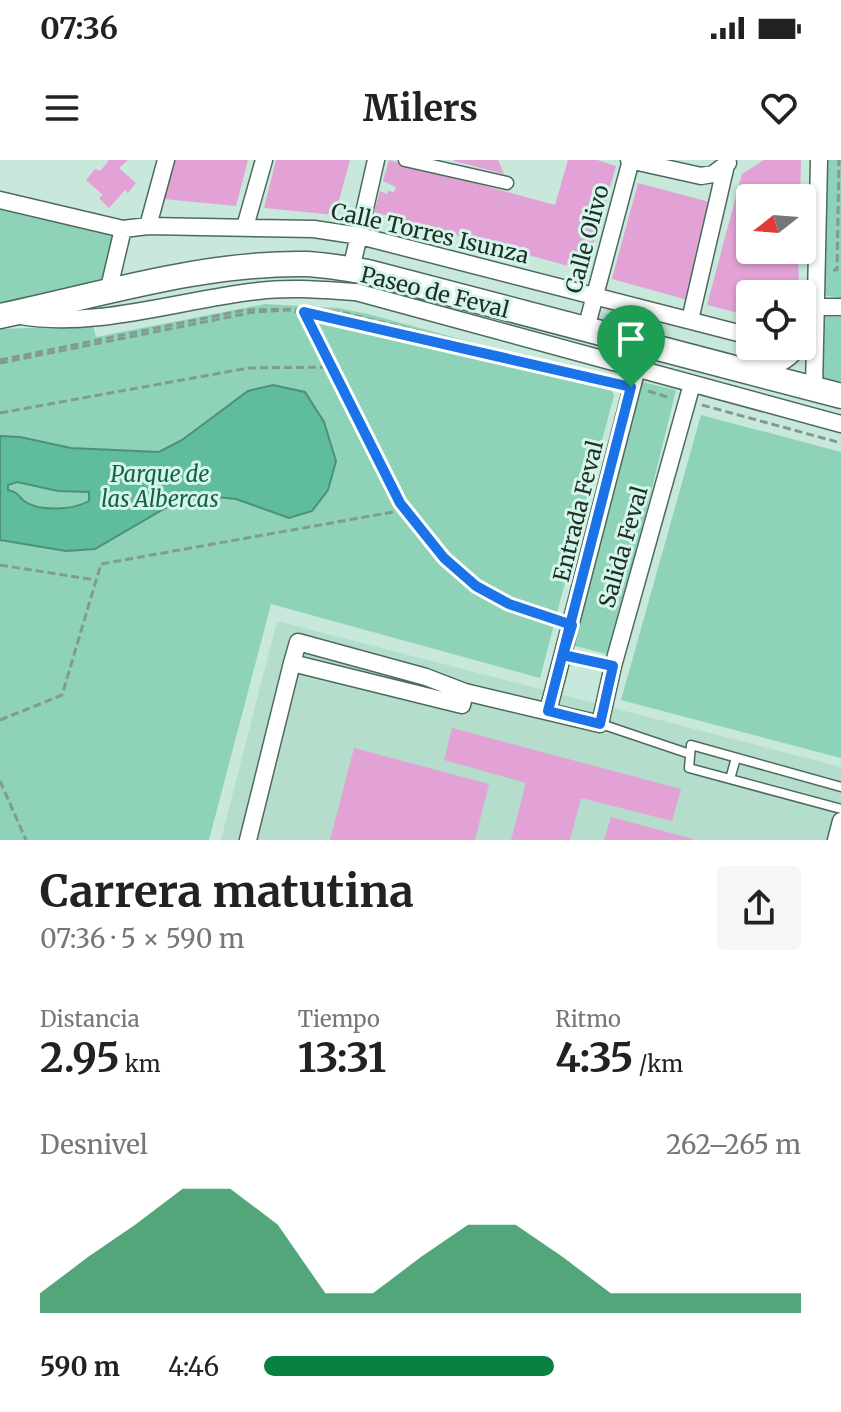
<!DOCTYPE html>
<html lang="es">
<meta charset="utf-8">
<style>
:root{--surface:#fff;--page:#f6f6f6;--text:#222;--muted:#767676;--accent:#0b8043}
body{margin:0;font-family:Merriweather,serif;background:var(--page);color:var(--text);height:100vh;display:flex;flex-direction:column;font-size:30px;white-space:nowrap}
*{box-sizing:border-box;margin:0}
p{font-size:26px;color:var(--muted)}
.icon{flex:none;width:44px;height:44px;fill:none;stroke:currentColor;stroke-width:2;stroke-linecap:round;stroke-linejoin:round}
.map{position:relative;height:680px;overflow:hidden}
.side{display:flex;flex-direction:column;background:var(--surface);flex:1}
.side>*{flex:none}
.needle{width:52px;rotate:253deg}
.buttons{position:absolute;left:736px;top:24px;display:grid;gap:16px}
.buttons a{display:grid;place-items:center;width:80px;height:80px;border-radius:8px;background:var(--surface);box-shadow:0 2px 6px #0004;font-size:40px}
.pin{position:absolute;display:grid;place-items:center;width:68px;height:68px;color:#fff;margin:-82px -34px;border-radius:50% 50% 50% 0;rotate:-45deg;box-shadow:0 0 8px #0007}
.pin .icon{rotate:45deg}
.round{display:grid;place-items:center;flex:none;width:84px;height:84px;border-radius:8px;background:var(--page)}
.overview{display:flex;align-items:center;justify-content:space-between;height:136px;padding:0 40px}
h1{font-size:44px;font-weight:700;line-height:60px}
.stats{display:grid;grid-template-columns:repeat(3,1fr);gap:12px;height:136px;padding:8px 40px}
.stats div{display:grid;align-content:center}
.stats b{font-size:40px;font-weight:700}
.stats small{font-size:22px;font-weight:400}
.stats p{font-size:22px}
.chart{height:224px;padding:16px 40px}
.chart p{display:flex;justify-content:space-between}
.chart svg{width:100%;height:144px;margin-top:8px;fill:var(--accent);opacity:.7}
ul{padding:0 40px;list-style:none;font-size:26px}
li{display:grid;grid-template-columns:128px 96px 1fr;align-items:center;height:60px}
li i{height:20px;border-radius:10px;background:var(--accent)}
.status{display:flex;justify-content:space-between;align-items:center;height:56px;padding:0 40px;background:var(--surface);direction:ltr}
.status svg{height:22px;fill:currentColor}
header{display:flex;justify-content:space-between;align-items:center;height:104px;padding:0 40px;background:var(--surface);font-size:36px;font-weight:700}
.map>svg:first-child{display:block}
.built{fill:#b4ddcc}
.green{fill:#8ed2b8}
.water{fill:#5fbc9c;stroke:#4c9179;stroke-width:2;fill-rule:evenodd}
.building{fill:#e2a2d6}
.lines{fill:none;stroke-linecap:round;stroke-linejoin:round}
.service-casing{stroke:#4d6a5f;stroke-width:11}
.pedestrian-casing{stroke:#4d6a5f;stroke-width:15}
.minor-casing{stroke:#4d6a5f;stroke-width:19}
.secondary-casing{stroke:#4d6a5f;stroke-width:27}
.path{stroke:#829b91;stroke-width:3;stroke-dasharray:8 4;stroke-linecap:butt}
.service{stroke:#fff;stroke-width:8}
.pedestrian{stroke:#fff;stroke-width:12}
.minor{stroke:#fff;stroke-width:16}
.secondary{stroke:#fff;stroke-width:24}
.route-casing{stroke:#fff;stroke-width:16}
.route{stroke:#1a73e8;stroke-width:10}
.labels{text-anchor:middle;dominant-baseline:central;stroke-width:6;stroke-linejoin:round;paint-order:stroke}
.street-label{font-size:22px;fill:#202d28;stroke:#d4f6e8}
.park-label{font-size:22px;font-style:italic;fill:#155f49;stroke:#d4f6e8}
</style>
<div class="status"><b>07:36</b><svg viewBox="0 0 49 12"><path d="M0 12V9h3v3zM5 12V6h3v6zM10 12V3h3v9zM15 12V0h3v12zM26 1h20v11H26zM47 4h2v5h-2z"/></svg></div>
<header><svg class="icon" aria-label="menu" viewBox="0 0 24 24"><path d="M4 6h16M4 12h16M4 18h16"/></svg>Milers<svg class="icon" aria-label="heart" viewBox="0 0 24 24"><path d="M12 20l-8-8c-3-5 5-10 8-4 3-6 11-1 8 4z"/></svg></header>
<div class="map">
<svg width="841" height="680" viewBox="0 0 841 680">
<rect width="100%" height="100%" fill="#c7e8db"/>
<path class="built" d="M277,461l564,146v73h-620z"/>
<path class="green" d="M824,0h17v138l-19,-3z
M0,40l123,29 -15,63 -108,24z
M265,144l73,4 30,6 239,65 7,16 -74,283 -269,-74 -62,236h-209v-511l93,-3 3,11z
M822,157h19v72l-19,-6z
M638,221l38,9 -65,265 -40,-10z
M701,255l140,37v306l-220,-58z"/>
<path class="water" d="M273,225l32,7 19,30 12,39 -8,29 -16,21 -23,7 -53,-19 -29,-3 -33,7 -79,46 -29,2 -66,-11v-104l20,1 51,11 88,4 23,-12 66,-49zM17,322l41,9 31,1v9c-16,9 -50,11 -65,0 -7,-6 -6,-9 -16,-11v-5z"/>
<path class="building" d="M107,0h21l-9,8 17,15 -8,10 -3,-3 -16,18 -10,-10 4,-3 -17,-15 9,-11 5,2 8,-9z
M174,0h74l-12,46 -72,-7z
M276,0h74l-15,55 -71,-7z
M389,0l166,45 13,-45h29l19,6 -30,105 -212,-59 6,-21 7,3 1,-3 6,1 2,-5 -13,-6z
M454,0h44l6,14 -50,-13z
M764,0h37l-1,38h-50v52h48l1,44h-49v22l-43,-11 35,-131z
M638,23l75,20 -25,97 -76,-21z
M452,568l229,61 -9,32 -91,-23 -11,42h-59l15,-57 -82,-23z
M354,588l135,36 -14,56h-145z
M611,657l82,22v1h-89z"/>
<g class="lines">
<defs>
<path id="service" d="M563,495l50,11
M601,564l89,30
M730,619l6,-21
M841,627l-150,-42 -2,23 152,41"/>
<path id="pedestrian" d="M405,0l102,23"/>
<path id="minor" d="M629,0l72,16 12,-2 15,-11
M0,40l123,29 25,-3 166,3 46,7 390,100
M148,66l18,-66
M245,67l19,-67
M351,110l25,-110
M108,132l15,-63
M21,156c75,13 162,-17 237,-25 32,-4 65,-1 98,1l485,132
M814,156l3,-9h24
M690,160l36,-155
M586,169l45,-169
M754,208c21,0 33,-6 46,-22
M814,229l5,-229
M465,532l-3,13 -170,-42 6,-21 128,35 39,15 135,32 13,-58 79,-282
M548,551l89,-343
M248,680l44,-177
M836,680l5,-19"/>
<path id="secondary" d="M0,156c100,-21 204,-54 307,-52 20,1 41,5 61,8l473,124"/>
</defs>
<use href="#service" class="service-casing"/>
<use href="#pedestrian" class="pedestrian-casing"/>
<use href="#minor" class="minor-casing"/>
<use href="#secondary" class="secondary-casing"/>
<path class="path" d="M833,110h4l2,-110
M0,200l245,-50 67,-1 33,4 61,15 211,55
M0,203l254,-51 34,-2 264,59
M331,208c38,74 75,170 146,219 24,16 52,24 80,33
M648,231l23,7
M702,245l139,38
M0,253l248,-45 83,-1 -27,-55
M0,405l95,15
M0,560l62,-25 39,-131 292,-52 7,-9
M0,621l26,59"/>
<use href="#service" class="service"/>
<use href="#pedestrian" class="pedestrian"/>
<use href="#minor" class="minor"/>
<use href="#secondary" class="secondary"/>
</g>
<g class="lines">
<defs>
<path id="route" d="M631,227l-83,324 52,13 13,-58 -50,-11 9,-30 -63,-21 -33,-18 -32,-28 -44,-55 -96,-191 327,75"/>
</defs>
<use href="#route" class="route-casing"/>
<use href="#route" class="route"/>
</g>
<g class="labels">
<g class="street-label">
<text transform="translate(430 73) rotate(13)">Calle Torres Isunza</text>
<text transform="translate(587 79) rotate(-75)">Calle Olivo</text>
<text transform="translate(435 132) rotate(14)">Paseo de Feval</text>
<text transform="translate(578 351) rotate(-76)">Entrada Feval</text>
<text transform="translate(623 387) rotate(-74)">Salida Feval</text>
</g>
<g class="park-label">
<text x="160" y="314">Parque de<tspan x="160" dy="25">las Albercas</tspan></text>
</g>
</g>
</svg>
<div class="buttons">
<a><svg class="needle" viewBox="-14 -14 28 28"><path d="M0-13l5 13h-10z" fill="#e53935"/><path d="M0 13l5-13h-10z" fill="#767676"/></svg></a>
<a><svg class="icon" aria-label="locate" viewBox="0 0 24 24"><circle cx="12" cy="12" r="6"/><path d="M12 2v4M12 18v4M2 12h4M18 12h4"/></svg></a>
</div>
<div class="pin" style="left:631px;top:227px;background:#1e9e55"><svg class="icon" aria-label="arrive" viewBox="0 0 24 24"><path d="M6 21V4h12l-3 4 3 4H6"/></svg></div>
</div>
<section class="side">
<div class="overview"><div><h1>Carrera matutina</h1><p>07:36 · 5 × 590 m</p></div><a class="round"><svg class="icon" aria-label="share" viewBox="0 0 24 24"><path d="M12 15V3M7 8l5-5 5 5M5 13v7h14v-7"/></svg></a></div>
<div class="stats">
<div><p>Distancia</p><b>2.95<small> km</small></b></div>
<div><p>Tiempo</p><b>13:31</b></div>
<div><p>Ritmo</p><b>4:35<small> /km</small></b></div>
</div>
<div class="chart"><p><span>Desnivel</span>262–265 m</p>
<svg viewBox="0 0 160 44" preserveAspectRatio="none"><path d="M0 44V38L10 27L20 17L30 6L40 6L50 17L60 38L70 38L80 27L90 17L100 17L110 27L120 38L130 38L140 38L150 38L160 38V44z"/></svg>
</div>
<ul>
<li><b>590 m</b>4:46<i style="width:54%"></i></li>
</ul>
</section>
